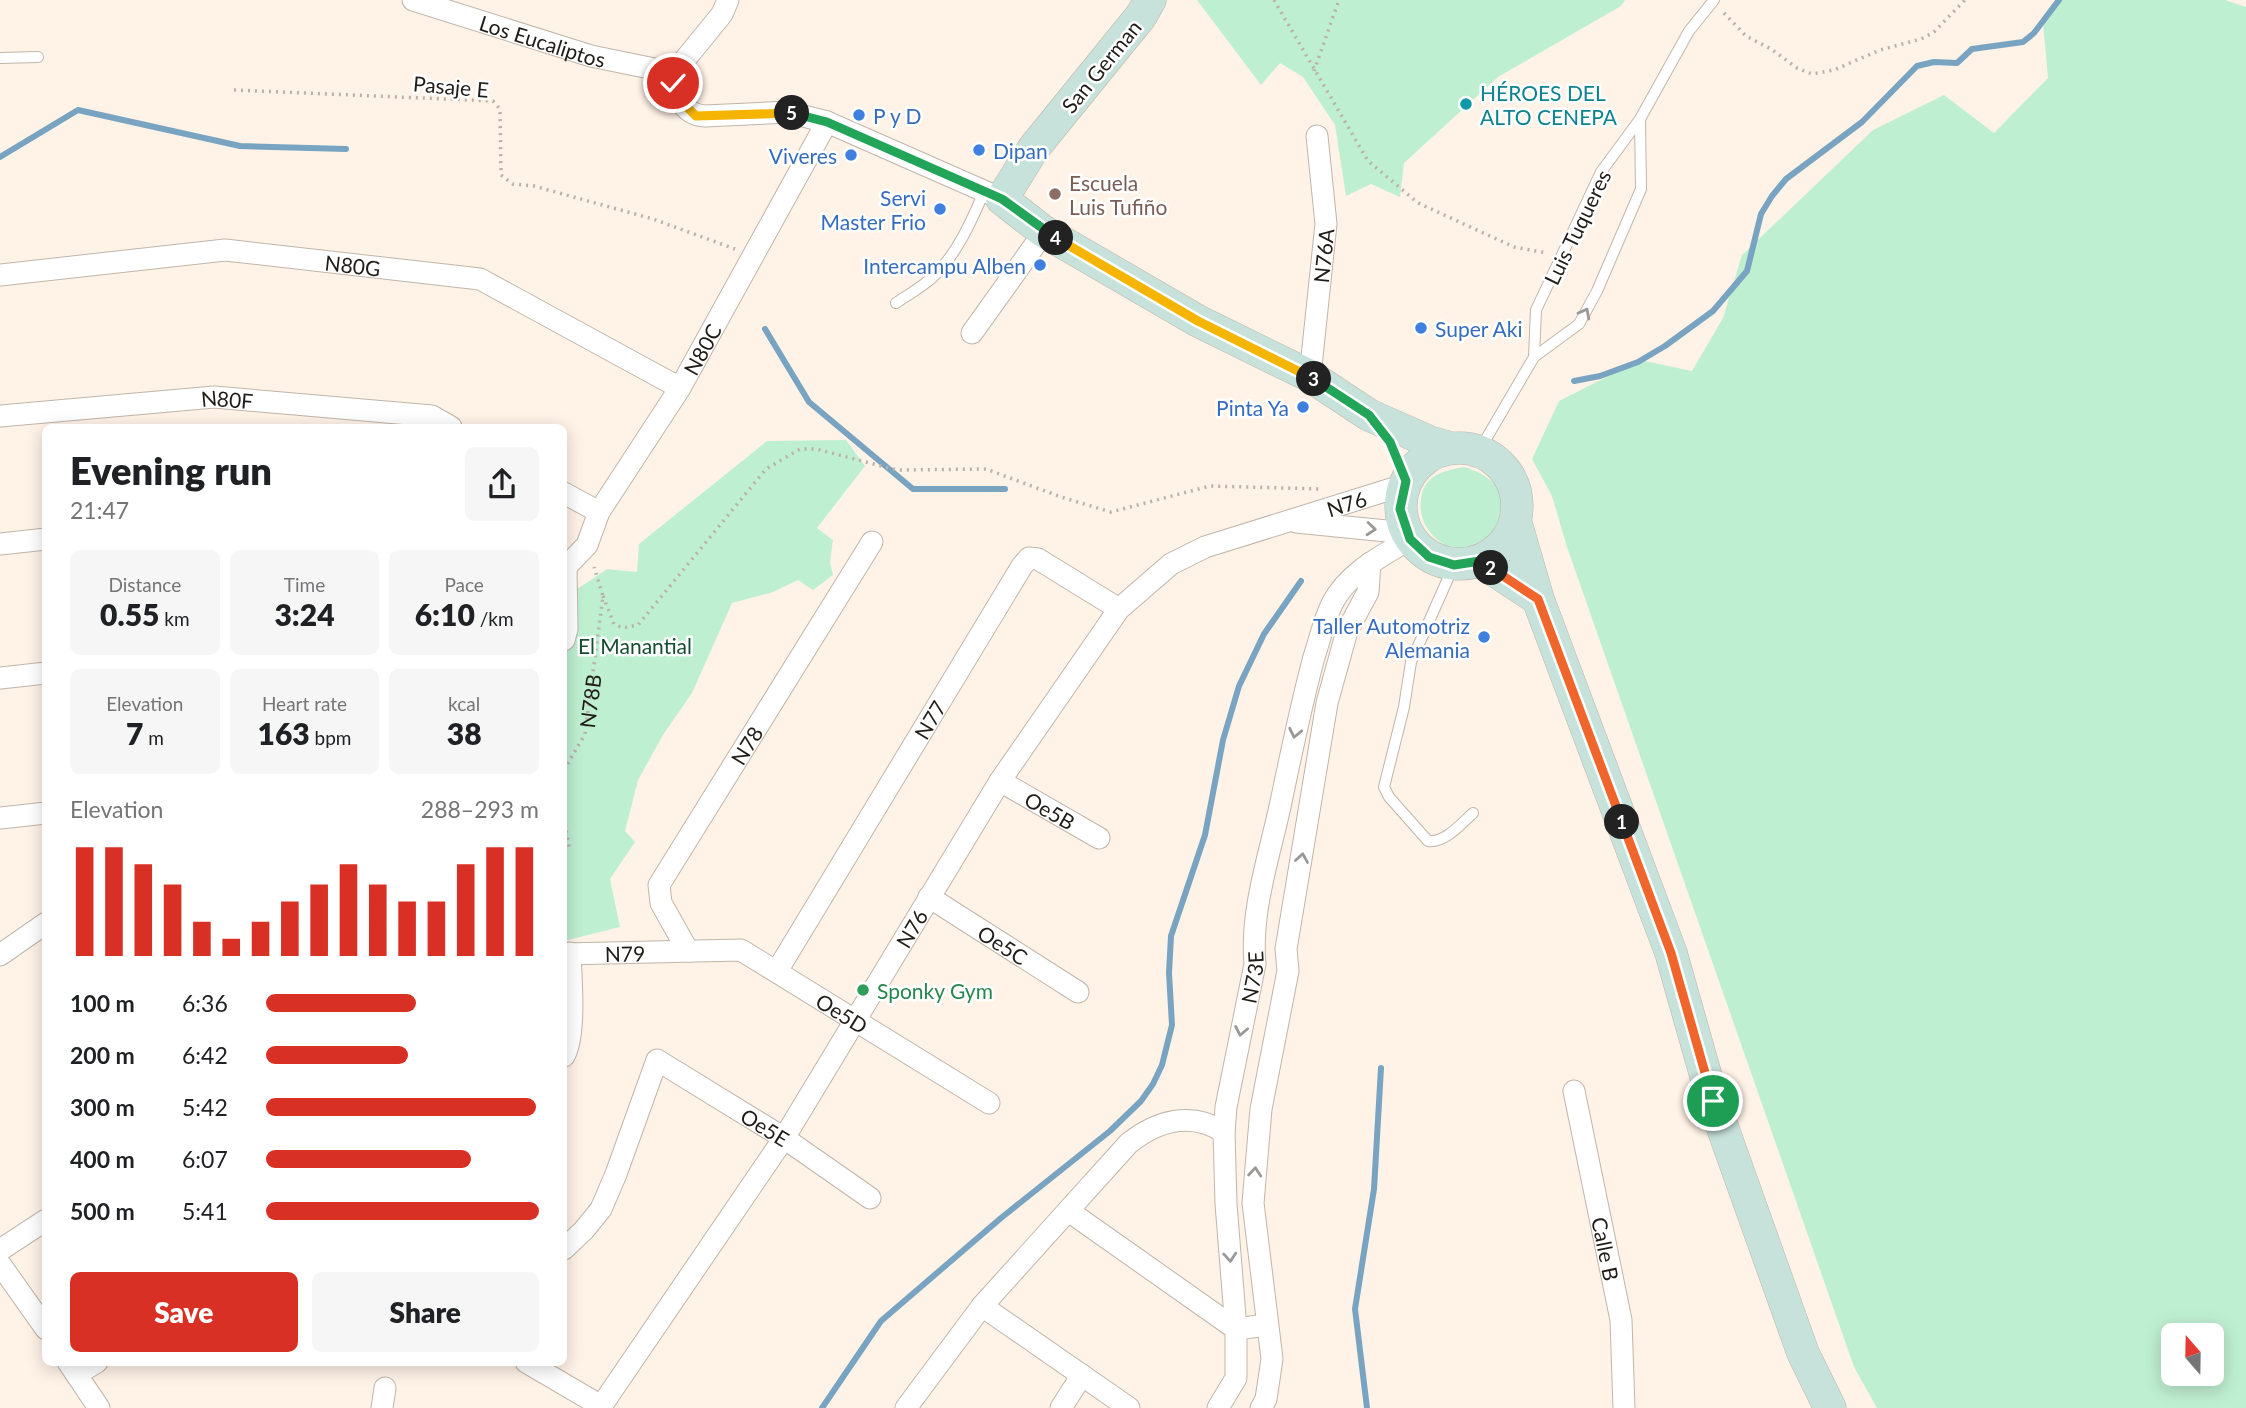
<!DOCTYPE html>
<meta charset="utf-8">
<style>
:root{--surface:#fff;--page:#f6f6f6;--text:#202124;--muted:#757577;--accent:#d93025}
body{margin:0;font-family:Lato,sans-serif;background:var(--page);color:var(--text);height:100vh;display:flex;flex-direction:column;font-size:26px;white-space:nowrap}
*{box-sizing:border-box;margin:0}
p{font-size:23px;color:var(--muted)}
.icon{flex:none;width:38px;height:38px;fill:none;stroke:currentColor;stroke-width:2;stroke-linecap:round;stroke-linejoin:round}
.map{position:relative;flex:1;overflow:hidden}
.sheet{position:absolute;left:42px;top:424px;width:525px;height:942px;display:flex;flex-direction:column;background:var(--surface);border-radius:10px;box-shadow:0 4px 18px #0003}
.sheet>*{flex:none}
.needle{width:46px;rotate:340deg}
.controls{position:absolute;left:2161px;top:1323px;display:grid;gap:14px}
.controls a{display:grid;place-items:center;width:63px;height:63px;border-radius:10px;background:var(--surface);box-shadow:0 4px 18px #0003;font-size:35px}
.pin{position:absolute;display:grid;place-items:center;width:60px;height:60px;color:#fff;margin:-30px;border:4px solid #fff;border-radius:50%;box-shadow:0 2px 7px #0007}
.km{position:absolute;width:35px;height:35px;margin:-18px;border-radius:50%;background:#222;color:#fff;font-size:19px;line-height:35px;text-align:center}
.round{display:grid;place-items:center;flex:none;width:74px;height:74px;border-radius:10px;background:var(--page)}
.head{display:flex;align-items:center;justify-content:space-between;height:119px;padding:0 28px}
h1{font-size:38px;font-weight:800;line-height:52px}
.stats{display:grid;grid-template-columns:repeat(3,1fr);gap:10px;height:119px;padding:7px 28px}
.stats div{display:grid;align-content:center;border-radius:10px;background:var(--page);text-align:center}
.stats b{font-size:30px;font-weight:800}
.stats small{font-size:19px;font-weight:400}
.stats p{font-size:19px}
.chart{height:196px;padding:14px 28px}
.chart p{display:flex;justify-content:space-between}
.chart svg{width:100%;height:126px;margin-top:7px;stroke:var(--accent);stroke-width:6}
.cta{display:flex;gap:14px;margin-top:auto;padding:14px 28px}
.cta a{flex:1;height:80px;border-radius:10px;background:var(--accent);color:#fff;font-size:28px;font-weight:800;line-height:80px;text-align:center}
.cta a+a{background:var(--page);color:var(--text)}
ul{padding:0 28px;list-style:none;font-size:23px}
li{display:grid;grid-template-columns:112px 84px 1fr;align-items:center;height:52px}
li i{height:18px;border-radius:9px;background:var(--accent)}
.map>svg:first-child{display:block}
.green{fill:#bfefd1;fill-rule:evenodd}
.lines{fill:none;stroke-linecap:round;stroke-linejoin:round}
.stream{stroke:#78a4c2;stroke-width:6}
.lane-casing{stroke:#c1b5aa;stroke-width:12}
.street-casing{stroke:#c1b5aa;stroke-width:23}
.secondary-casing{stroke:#c1b5aa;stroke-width:33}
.path{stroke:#bab0a7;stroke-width:3.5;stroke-dasharray:2 5;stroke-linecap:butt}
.lane{stroke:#fff;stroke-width:10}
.street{stroke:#fff;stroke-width:21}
.secondary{stroke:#c7e1db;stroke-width:32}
.oneway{stroke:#9b9997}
.split-1-casing{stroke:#fff;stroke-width:14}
.split-2-casing{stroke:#fff;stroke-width:14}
.split-3-casing{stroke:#fff;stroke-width:14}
.split-4-casing{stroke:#fff;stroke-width:14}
.split-5-casing{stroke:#fff;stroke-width:14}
.split-6-casing{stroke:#fff;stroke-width:14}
.split-1{stroke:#f0652b;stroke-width:9}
.split-2{stroke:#f0652b;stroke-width:9}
.split-3{stroke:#22a559;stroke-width:9}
.split-4{stroke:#f5b400;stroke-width:9}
.split-5{stroke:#22a559;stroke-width:9}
.split-6{stroke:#f5b400;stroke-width:9}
.culture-dot{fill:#0f9aa8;stroke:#fff;stroke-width:2.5}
.shop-dot{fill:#3f7fe0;stroke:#fff;stroke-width:2.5}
.education-dot{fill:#8d6e63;stroke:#fff;stroke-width:2.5}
.leisure-dot{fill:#2e9e5b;stroke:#fff;stroke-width:2.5}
.labels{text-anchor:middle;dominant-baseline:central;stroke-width:5;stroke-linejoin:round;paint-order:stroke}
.street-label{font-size:21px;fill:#201c18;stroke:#fff}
.culture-label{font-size:21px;fill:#0d838f;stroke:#fff;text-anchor:start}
.shop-label{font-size:21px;fill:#366cbe;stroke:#fff;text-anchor:end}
.education-label{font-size:21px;fill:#785e54;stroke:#fff;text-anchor:start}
.park-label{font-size:21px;fill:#154d31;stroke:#fff}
.leisure-label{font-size:21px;fill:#27864d;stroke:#fff;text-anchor:start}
</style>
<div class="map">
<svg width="2246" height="1408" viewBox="0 0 2246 1408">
<rect width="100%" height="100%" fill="#fff2e7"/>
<path class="green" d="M1197,0h428l-4,6 -123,71 -94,86 -4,34 -29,-13 -25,12 -11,-71 -32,-48 -23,-14 -19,22z
M2062,0h163l21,7v1401h-369l-23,-41 -287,-820 -15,-51 -20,-37 27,-58 81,-41 52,11 31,-53 19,-63 131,-125 71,-35 50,38 54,-55 -5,-55zM2212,1335v39h-38v-39z
M846,440l19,26 -48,62 16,12 -3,22 3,13 -20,15 -15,-10 -25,12 -41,11 -40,90 -29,42 -25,45 -13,51 10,11 -25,37 10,48 -56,14v-343l43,-29 30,3 2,-28 128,-103z
M1464,467c33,9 52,35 34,68 -21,38 -84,7 -77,-36 3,-24 22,-28 43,-32z"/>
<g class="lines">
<path class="stream" d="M0,157l78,-47 162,36 106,3
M765,329l44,73 104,87h92
M1574,381l26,-5 38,-14 27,-16 48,-35 34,-40 14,-57 11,-18 14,-17 76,-57 55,-56 17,-4 23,1 15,-14 51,-7 11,-9 25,-33
M822,1408l59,-87 120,-103 109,-87 31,-30 12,-17 9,-19 10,-40 -3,-52 2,-37 34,-101 18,-95 16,-54 25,-52 37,-53
M1367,1408l-12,-99 19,-120 7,-121"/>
<defs>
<path id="lane" d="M0,58l38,-1
M896,303c12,-8 26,-16 37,-26 24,-23 38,-55 51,-85
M1534,357l2,-47 65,-138 39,-53 49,-88 25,-31
M1479,451l55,-94 45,-33 18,-33 44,-102 -1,-70
M1454,565l-43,97 -7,45 -20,80 5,10 39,44c17,2 33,-17 45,-28"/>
<g id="street">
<path id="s2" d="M413,0l178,56 83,17"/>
<path d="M728,0l-6,14 -48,59c-2,19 9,42 31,43l83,-4 39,10 175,77"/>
<path id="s3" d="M0,275l225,-25 255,29 200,109"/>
<path d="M972,333l65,-91 6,-11"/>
<path id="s4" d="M1310,376l16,-152 -9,-88"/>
<path id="s5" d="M0,416l214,-19 218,19 19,11"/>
<path d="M564,493l35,19"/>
<path d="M1296,522l111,11"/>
<path d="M0,544l46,-5"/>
<path id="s6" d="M564,569l23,-24 12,-33 81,-124 147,-266"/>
<path d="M564,640l3,-11 -1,-61"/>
<path d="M0,678l46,-5"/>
<path id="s7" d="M1000,781l99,57"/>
<path d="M0,818l46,-5"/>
<path id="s8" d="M929,897l149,95"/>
<path id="s9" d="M688,951l-27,-48 -2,-18 213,-343"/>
<path id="s10" d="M564,954l177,-4 248,153"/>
<path d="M0,955l46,-32"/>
<path id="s11" d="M777,971l245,-405 7,-8 9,1 81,50"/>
<path d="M564,1056c12,-20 7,-78 6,-103"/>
<path id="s12" d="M1574,1091l47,229 3,88"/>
<path d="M1070,1212l166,117 31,-4"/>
<path id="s13" d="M564,1249l20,-19 17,-21 15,-35 41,-114 127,78 86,60"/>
<path d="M0,1250l46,-30"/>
<path d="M0,1264l46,65"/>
<path d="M982,1306l147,102"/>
<path d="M68,1362l31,46"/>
<path d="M526,1362l75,44"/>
<path d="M77,1374l20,-12"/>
<path d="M382,1408l3,-20"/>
<path id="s14" d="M600,1408l184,-270 216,-357 119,-172 52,-45 34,-17 199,-62"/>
<path d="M906,1408l76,-102 147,-163c28,-22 62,-32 95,-11"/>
<path d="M1061,1408l21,-33"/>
<path id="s15" d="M1218,1408l18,-30v-49l-10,-125 -2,-72 2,-25 29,-143c-5,-53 15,-110 26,-162 10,-48 20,-97 33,-145 6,-18 10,-38 19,-55 16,-30 49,-46 77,-63"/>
<path d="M1261,1408l5,-9 6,-40 -19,-156 8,-94 27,-138 -2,-22 41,-246 20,-72 21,-39 2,-29"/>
</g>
<path id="secondary" d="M1150,0l-9,16 -108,133 -31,50 41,32 155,90 112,55 59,39 61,27 21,6
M1401 506a58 58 0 1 1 116 0a58 58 0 1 1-116 0Z
M1516,523l22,76 133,354 42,148 90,252 27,55
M1480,561l58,38"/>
</defs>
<use href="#lane" class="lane-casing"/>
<use href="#street" class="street-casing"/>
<use href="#secondary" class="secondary-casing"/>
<g class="path">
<path d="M1274,0l94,161 50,42 96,44 33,6"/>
<path d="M1724,13l22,23 25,13 26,19 15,6 22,-4 46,-20 41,-11 13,-7 31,-32"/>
<path d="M1314,71l25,-71"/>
<path d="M234,90l259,11 7,8 1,66 12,9 21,2 119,33 82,30"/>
<path d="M603,596l11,28 9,4 15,-3 128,-156 34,-20h16l81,21 89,-1 75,28 50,15 99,-26 112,3"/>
<path id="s1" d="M564,770l21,-36 18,-138 -9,-29"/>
<path d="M564,817l5,30"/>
</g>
<use href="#lane" class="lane"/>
<use href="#street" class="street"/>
<use href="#secondary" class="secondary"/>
</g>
<defs><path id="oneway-chevron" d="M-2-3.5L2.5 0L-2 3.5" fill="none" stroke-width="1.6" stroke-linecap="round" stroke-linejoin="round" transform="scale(1.75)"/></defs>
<g class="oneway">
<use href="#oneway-chevron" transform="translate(1585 313) rotate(-62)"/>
<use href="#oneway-chevron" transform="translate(1371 529) rotate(5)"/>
<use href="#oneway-chevron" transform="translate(1295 733) rotate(102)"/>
<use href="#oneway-chevron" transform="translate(1302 858) rotate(-81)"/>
<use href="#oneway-chevron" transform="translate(1241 1031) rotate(101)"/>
<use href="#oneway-chevron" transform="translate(1255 1172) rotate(-85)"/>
<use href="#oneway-chevron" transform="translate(1230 1257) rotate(86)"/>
</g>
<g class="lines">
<defs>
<path id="split-1" d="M1622,822l49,131 42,148"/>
<path id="split-2" d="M1491,568l47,31 84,223"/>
<path id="split-3" d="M1314,379l55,36 21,27 16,39 -6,28 10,30 19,18 25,8 26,-4 11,7"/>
<path id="split-4" d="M1056,238l142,83 116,58"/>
<path id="split-5" d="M792,113l35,9 175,77 54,39"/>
<path id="split-6" d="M673,83l6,16 17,17 96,-3"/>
</defs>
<use href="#split-1" class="split-1-casing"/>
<use href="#split-2" class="split-2-casing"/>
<use href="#split-3" class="split-3-casing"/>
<use href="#split-4" class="split-4-casing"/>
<use href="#split-5" class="split-5-casing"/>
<use href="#split-6" class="split-6-casing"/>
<use href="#split-1" class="split-1"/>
<use href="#split-2" class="split-2"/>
<use href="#split-3" class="split-3"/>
<use href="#split-4" class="split-4"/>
<use href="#split-5" class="split-5"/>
<use href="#split-6" class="split-6"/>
</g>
<circle class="culture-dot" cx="1466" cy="104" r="7"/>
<g class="shop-dot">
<circle cx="859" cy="115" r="7"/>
<circle cx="979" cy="150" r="7"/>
<circle cx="851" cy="155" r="7"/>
<circle cx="940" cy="209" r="7"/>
<circle cx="1040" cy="265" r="7"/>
<circle cx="1421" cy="328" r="7"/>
<circle cx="1303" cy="407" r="7"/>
<circle cx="1484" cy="637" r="7"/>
</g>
<circle class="education-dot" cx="1055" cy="194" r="7"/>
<circle class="leisure-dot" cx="863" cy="990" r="7"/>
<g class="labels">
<g class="street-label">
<text stroke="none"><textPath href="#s2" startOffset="136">Los Eucaliptos</textPath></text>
<text transform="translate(1101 66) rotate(-51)">San German</text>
<text transform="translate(451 86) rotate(5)">Pasaje E</text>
<text transform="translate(1577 227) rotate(-64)">Luis Tuqueres</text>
<text stroke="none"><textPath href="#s4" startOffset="121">N76A</textPath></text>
<text stroke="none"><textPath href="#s3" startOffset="355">N80G</textPath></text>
<text stroke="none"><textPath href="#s6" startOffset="261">N80C</textPath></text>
<text stroke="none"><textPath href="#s5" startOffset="228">N80F</textPath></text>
<text stroke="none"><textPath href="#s14" startOffset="1208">N76</textPath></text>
<text stroke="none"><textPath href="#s1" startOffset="75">N78B</textPath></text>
<text stroke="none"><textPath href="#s11" startOffset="294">N77</textPath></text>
<text stroke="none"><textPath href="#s9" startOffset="238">N78</textPath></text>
<text stroke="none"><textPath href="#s7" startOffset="58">Oe5B</textPath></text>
<text stroke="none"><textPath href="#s14" startOffset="572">N76</textPath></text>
<text stroke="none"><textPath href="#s8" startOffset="88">Oe5C</textPath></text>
<text stroke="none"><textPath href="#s10" startOffset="61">N79</textPath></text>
<text stroke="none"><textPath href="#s15" startOffset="439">N73E</textPath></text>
<text stroke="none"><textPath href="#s10" startOffset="296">Oe5D</textPath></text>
<text stroke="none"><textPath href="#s13" startOffset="341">Oe5E</textPath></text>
<text stroke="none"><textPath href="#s12" startOffset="161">Calle B</textPath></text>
</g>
<g class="culture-label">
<text x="1480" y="92">HÉROES DEL<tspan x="1480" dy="24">ALTO CENEPA</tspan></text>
</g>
<g class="shop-label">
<text x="873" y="115" text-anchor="start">P y D</text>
<text x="993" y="150" text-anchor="start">Dipan</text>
<text x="837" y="155">Viveres</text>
<text x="926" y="197">Servi<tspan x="926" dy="24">Master Frio</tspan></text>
<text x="1026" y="265">Intercampu Alben</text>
<text x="1435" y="328" text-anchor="start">Super Aki</text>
<text x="1289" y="407">Pinta Ya</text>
<text x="1470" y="625">Taller Automotriz<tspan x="1470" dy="24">Alemania</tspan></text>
</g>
<g class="education-label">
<text x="1069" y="182">Escuela<tspan x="1069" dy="24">Luis Tufiño</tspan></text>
</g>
<g class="park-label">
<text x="635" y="645">El Manantial</text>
</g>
<g class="leisure-label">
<text x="877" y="990">Sponky Gym</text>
</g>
</g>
</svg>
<div class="controls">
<a><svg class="needle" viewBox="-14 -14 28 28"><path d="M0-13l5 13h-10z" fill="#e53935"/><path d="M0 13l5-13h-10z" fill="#757577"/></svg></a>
</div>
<div class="pin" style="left:1713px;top:1101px;background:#1e9e55"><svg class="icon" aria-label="arrive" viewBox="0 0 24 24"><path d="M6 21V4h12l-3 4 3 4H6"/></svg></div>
<div class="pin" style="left:673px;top:83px;background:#d93025"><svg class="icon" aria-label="check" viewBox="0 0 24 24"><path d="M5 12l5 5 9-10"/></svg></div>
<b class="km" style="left:1622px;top:822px">1</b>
<b class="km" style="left:1491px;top:568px">2</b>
<b class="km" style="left:1314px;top:379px">3</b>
<b class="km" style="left:1056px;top:238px">4</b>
<b class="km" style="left:792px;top:113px">5</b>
<section class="sheet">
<div class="head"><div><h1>Evening run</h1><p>21:47</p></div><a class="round"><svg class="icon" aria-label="share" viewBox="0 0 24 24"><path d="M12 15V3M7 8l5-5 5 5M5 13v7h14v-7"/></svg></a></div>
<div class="stats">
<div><p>Distance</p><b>0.55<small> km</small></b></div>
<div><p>Time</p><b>3:24</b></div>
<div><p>Pace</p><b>6:10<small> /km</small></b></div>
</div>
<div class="stats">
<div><p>Elevation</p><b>7<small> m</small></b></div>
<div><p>Heart rate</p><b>163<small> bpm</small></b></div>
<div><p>kcal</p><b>38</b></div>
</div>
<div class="chart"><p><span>Elevation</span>288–293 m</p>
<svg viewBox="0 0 160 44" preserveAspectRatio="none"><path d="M5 44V6M15 44V6M25 44V12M35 44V19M45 44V32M55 44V38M65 44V32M75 44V25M85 44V19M95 44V12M105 44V19M115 44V25M125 44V25M135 44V12M145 44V6M155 44V6"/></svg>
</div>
<ul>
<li><b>100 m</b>6:36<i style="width:55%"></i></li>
<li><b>200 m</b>6:42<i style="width:52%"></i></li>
<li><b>300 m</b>5:42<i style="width:99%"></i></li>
<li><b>400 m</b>6:07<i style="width:75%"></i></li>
<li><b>500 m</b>5:41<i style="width:100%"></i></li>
</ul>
<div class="cta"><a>Save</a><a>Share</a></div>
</section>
</div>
